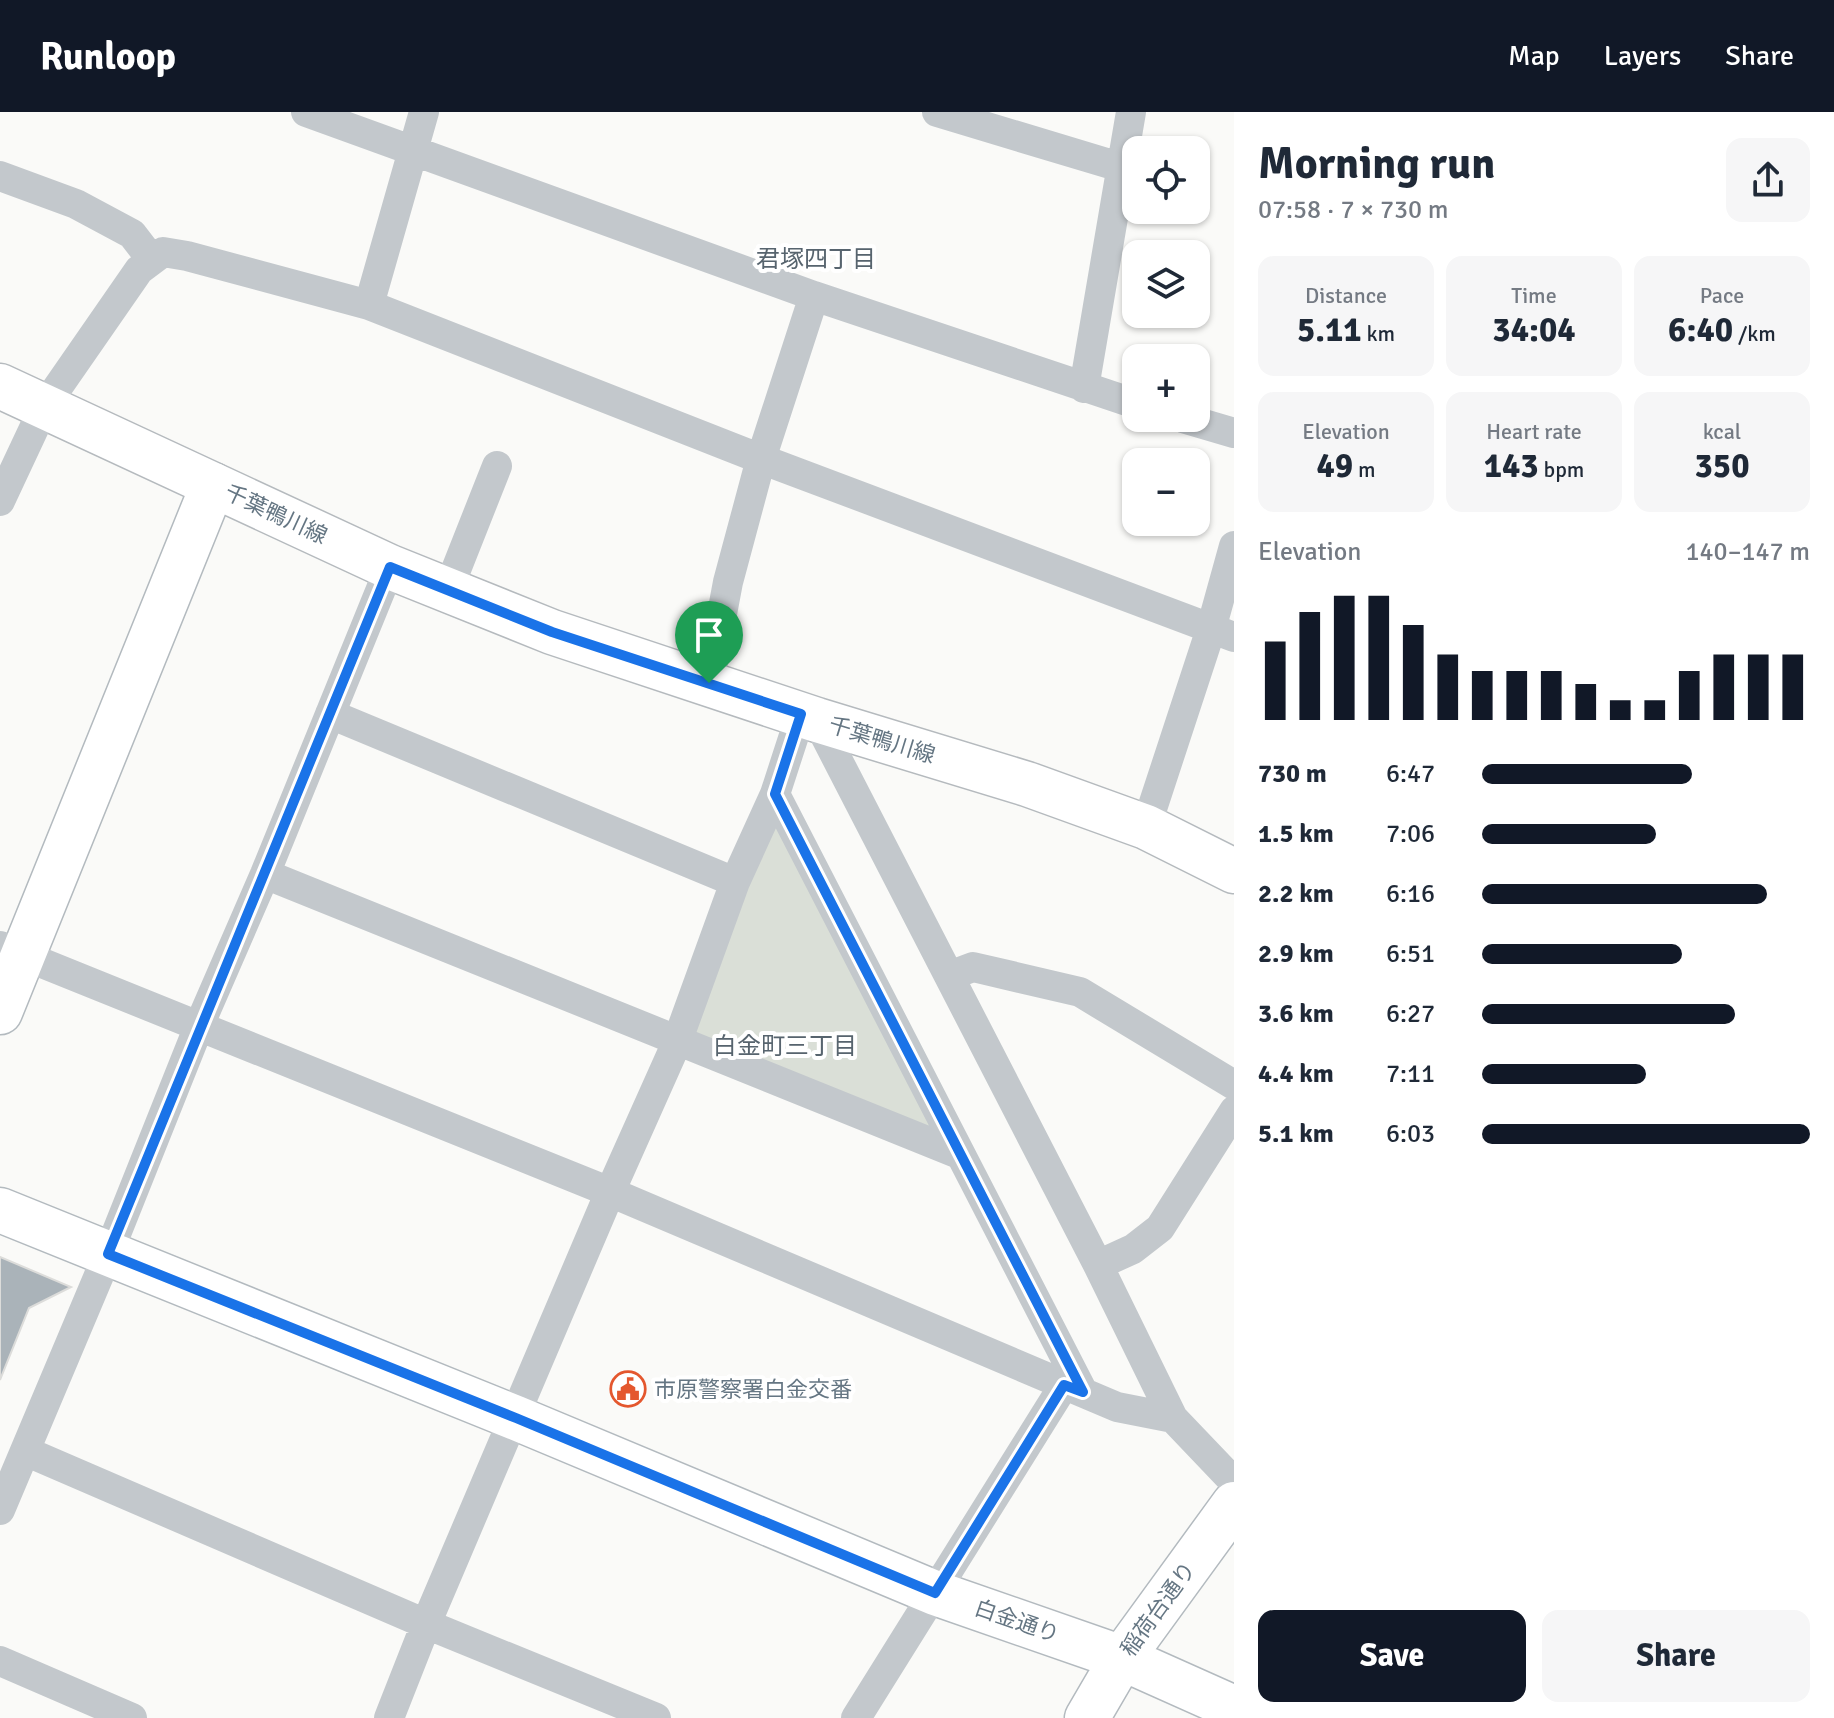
<!DOCTYPE html>
<meta charset="utf-8">
<style>
:root{--surface:#fff;--page:#f6f6f7;--text:#1f2937;--muted:#747a83;--accent:#111827}
body{margin:0;font-family:Signika,"Noto Sans JP",sans-serif;background:var(--page);color:var(--text);height:100vh;display:flex;flex-direction:column;font-size:30px;white-space:nowrap}
*{box-sizing:border-box;margin:0}
p{font-size:26px;color:var(--muted)}
.icon{flex:none;width:44px;height:44px;fill:none;stroke:currentColor;stroke-width:2;stroke-linecap:round;stroke-linejoin:round}
.map{position:relative;flex:1;overflow:hidden}
.panel{display:flex;flex-direction:column;background:var(--surface);width:600px}
.panel>*{flex:none}
.controls{position:absolute;left:1122px;top:24px;display:grid;gap:16px}
.controls a{display:grid;place-items:center;width:88px;height:88px;border-radius:16px;background:var(--surface);box-shadow:0 2px 6px #0004;font-size:40px}
.pin{position:absolute;display:grid;place-items:center;width:68px;height:68px;color:#fff;margin:-82px -34px;border-radius:50% 50% 50% 0;rotate:-45deg;box-shadow:0 0 8px #0007}
.pin .icon{rotate:45deg}
.round{display:grid;place-items:center;flex:none;width:84px;height:84px;border-radius:16px;background:var(--page)}
.overview{display:flex;align-items:center;justify-content:space-between;height:136px;padding:0 24px}
h1{font-size:44px;font-weight:800;line-height:60px}
.figures{display:grid;grid-template-columns:repeat(3,1fr);gap:12px;height:136px;padding:8px 24px}
.figures div{display:grid;align-content:center;border-radius:16px;background:var(--page);text-align:center}
.figures b{font-size:34px;font-weight:800}
.figures small{font-size:22px;font-weight:400}
.figures p{font-size:22px}
.chart{height:224px;padding:16px 24px}
.chart p{display:flex;justify-content:space-between}
.chart svg{width:100%;height:144px;margin-top:8px;stroke:var(--accent);stroke-width:6}
.primary-button{display:flex;gap:16px;margin-top:auto;padding:16px 24px}
.primary-button a{flex:1;height:92px;border-radius:16px;background:var(--accent);color:#fff;font-size:32px;font-weight:800;line-height:92px;text-align:center}
.primary-button a+a{background:var(--page);color:var(--text)}
ul{padding:0 24px;list-style:none;font-size:26px}
li{display:grid;grid-template-columns:128px 96px 1fr;align-items:center;height:60px}
li i{height:20px;border-radius:10px;background:var(--accent)}
header{display:flex;align-items:center;gap:48px;box-sizing:border-box;height:112px;padding:0 40px;background:var(--accent);color:#fff}
header strong{font-size:38px}
nav{display:flex;gap:44px;margin-inline-start:auto;font-size:28px}
main{display:flex;flex:1;min-height:0}
.map>svg:first-child{display:block}
.green{fill:#dadfd7}
.building{fill:#aab3b9;stroke:#dcdcda;stroke-width:2}
.lines{fill:none;stroke-linecap:round;stroke-linejoin:round}
.secondary-casing{stroke:#b3babf;stroke-width:47}
.primary-casing{stroke:#b5babe;stroke-width:47}
.street{stroke:#c3c8cc;stroke-width:30}
.secondary{stroke:#fff;stroke-width:44}
.primary{stroke:#fff;stroke-width:44}
.route-casing{stroke:#fff;stroke-width:16}
.route{stroke:#1a73e8;stroke-width:10}
.labels{text-anchor:middle;dominant-baseline:central;stroke-width:8;stroke-linejoin:round;paint-order:stroke}
.street-label{font-size:22px;fill:#657683;stroke:#fff}
.poi-label{font-size:22px;fill:#657683;stroke:#fff;text-anchor:start}
.neighbourhood-label{font-size:24px;fill:#57646e;stroke:#fff}
</style>
<header>
<strong>Runloop</strong>
<nav><a>Map</a><a>Layers</a><a>Share</a></nav>
</header>
<main>
<div class="map">
<svg width="1234" height="1606" viewBox="0 0 1234 1606">
<rect width="100%" height="100%" fill="#fafaf8"/>
<path class="green" d="M775,682l184,360 -282,-112z"/>
<path class="building" d="M0,1145l71,30 -42,21 -29,72z"/>
<g class="lines">
<defs>
<path id="secondary" d="M0,900l213,-527
M0,1098l516,208 419,175 187,65 112,50
M1087,1606l35,-60 112,-154"/>
<path id="primary" d="M0,274l390,181 162,65 265,88 210,64 119,43 88,44"/>
</defs>
<use href="#secondary" class="secondary-casing"/>
<use href="#primary" class="primary-casing"/>
<path class="street" d="M306,0l508,184 322,108
M937,0l183,55
M0,64l76,28 56,30 20,26
M369,193l55,-193
M1084,276l47,-276
M1183,306l51,15
M0,389l44,-94 95,-137 24,-18 24,4 182,49 392,154 473,178
M448,478l49,-124
M709,571l19,-101 33,-123 53,-163
M330,602l405,168
M817,608l281,545 75,153 61,64
M775,682l308,598
M1146,715l65,-198 23,-83
M265,762l694,280
M0,834l610,246 507,215 56,11
M949,864l24,-9 107,25 154,93
M1098,1153l35,-16 27,-21 74,-117
M25,1339l401,173 230,94
M0,1398l108,-256 91,-228 66,-152 125,-307
M0,1549l132,57
M389,1606l37,-94 184,-432 67,-150 58,-160 40,-88 26,-80
M856,1606l208,-333"/>
<use href="#secondary" class="secondary"/>
<use href="#primary" class="primary"/>
</g>
<g class="lines">
<defs>
<path id="route" d="M390,455l162,65 249,82 -26,80 308,598 -19,-7 -129,208 -419,-175 -408,-164c93,-230 189,-458 282,-687z"/>
</defs>
<use href="#route" class="route-casing"/>
<use href="#route" class="route"/>
</g>
<defs>
<symbol id="civic-ring" viewBox="-11 -11 22 22"><circle r="9.5" fill="#fff" stroke="#e4572e" stroke-width="1.5"/><path d="M-.6-6.5H3V-4.5H.6V-3L4-1V1h2V6H-6V1h2V-1L-.6-3ZM-1.2 2.5V6h2.4V2.5Z" fill="#e4572e"/></symbol>
</defs>
<g fill-rule="evenodd">
<use href="#civic-ring" x="608" y="1257" width="40" height="40"/>
</g>
<g class="labels">
<g class="street-label">
<text transform="translate(276 402) rotate(25)">千葉鴨川線</text>
<text transform="translate(882 628) rotate(17)">千葉鴨川線</text>
<text transform="translate(1158 1497) rotate(-54)">稲荷台通り</text>
<text transform="translate(1017 1509) rotate(19)">白金通り</text>
</g>
<g class="poi-label">
<text x="654" y="1277">市原警察署白金交番</text>
</g>
<g class="neighbourhood-label">
<text x="816" y="147">君塚四丁目</text>
<text x="785" y="934">白金町三丁目</text>
</g>
</g>
</svg>
<div class="controls">
<a><svg class="icon" aria-label="locate" viewBox="0 0 24 24"><circle cx="12" cy="12" r="6"/><path d="M12 2v4M12 18v4M2 12h4M18 12h4"/></svg></a>
<a><svg class="icon" aria-label="layers" viewBox="0 0 24 24"><path d="M12 4l9 5-9 5-9-5zM3 14l9 5 9-5"/></svg></a>
<a>+</a>
<a>−</a>
</div>
<div class="pin" style="left:709px;top:571px;background:#1e9e55"><svg class="icon" aria-label="arrive" viewBox="0 0 24 24"><path d="M6 21V4h12l-3 4 3 4H6"/></svg></div>
</div>
<section class="panel">
<div class="overview"><div><h1>Morning run</h1><p>07:58 · 7 × 730 m</p></div><a class="round"><svg class="icon" aria-label="share" viewBox="0 0 24 24"><path d="M12 15V3M7 8l5-5 5 5M5 13v7h14v-7"/></svg></a></div>
<div class="figures">
<div><p>Distance</p><b>5.11<small> km</small></b></div>
<div><p>Time</p><b>34:04</b></div>
<div><p>Pace</p><b>6:40<small> /km</small></b></div>
</div>
<div class="figures">
<div><p>Elevation</p><b>49<small> m</small></b></div>
<div><p>Heart rate</p><b>143<small> bpm</small></b></div>
<div><p>kcal</p><b>350</b></div>
</div>
<div class="chart"><p><span>Elevation</span>140–147 m</p>
<svg viewBox="0 0 160 44" preserveAspectRatio="none"><path d="M5 44V20M15 44V11M25 44V6M35 44V6M45 44V15M55 44V24M65 44V29M75 44V29M85 44V29M95 44V33M105 44V38M115 44V38M125 44V29M135 44V24M145 44V24M155 44V24"/></svg>
</div>
<ul>
<li><b>730 m</b>6:47<i style="width:64%"></i></li>
<li><b>1.5 km</b>7:06<i style="width:53%"></i></li>
<li><b>2.2 km</b>6:16<i style="width:87%"></i></li>
<li><b>2.9 km</b>6:51<i style="width:61%"></i></li>
<li><b>3.6 km</b>6:27<i style="width:77%"></i></li>
<li><b>4.4 km</b>7:11<i style="width:50%"></i></li>
<li><b>5.1 km</b>6:03<i style="width:100%"></i></li>
</ul>
<div class="primary-button"><a>Save</a><a>Share</a></div>
</section>
</main>
